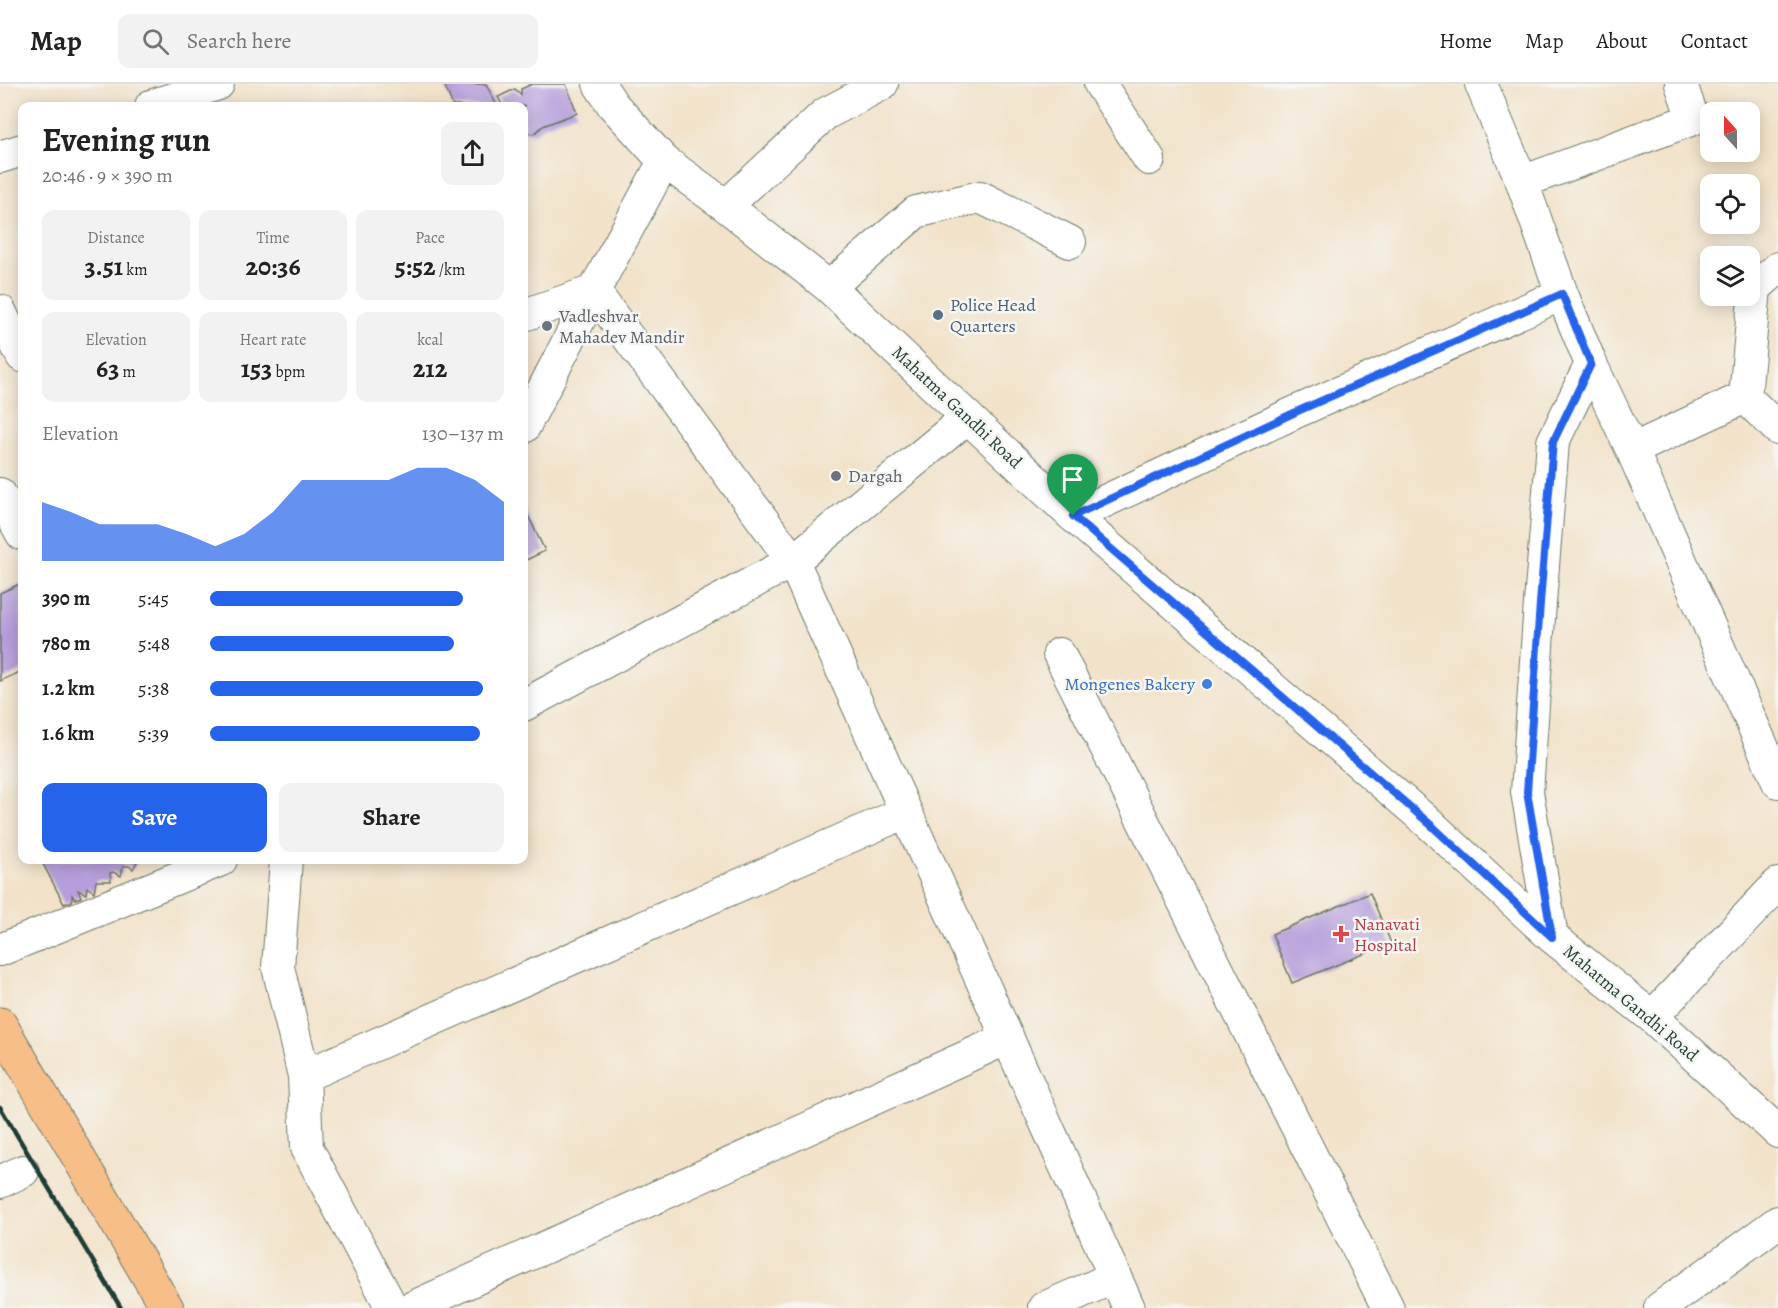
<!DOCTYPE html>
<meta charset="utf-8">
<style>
:root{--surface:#fff;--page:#f2f2f2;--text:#222;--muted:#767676;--line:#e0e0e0;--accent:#2563eb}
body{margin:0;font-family:Alegreya,serif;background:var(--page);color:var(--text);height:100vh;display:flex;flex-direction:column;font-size:22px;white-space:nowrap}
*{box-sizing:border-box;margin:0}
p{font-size:20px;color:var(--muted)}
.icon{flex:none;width:33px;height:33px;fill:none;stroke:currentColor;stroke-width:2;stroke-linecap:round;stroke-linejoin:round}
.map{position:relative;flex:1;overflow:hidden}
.side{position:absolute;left:18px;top:18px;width:510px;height:762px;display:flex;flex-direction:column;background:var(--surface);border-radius:12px;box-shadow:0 3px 15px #0003}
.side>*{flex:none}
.needle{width:39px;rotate:339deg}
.controls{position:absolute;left:1700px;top:18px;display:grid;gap:12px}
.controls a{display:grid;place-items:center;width:60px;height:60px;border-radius:12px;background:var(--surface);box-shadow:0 3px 15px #0003;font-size:30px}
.pin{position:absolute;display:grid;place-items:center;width:51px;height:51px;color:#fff;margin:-62px -26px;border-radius:50% 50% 50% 0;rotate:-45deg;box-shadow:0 0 6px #0007}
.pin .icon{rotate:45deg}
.round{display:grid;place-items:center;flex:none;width:63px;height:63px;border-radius:12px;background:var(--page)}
.summary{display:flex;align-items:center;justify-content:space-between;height:102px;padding:0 24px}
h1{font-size:33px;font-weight:600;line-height:45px}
.metrics{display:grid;grid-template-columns:repeat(3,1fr);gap:9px;height:102px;padding:6px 24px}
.metrics div{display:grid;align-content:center;border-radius:12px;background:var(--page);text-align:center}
.metrics b{font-size:26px;font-weight:600}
.metrics small{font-size:16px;font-weight:400}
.metrics p{font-size:16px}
.chart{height:168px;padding:12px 24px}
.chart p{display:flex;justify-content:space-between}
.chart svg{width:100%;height:108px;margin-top:6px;fill:var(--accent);opacity:.7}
.cta{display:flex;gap:12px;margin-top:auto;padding:12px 24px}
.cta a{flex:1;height:69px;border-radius:12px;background:var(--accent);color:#fff;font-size:24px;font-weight:600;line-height:69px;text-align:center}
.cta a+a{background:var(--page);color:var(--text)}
ul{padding:0 24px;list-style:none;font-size:20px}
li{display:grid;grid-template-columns:96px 72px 1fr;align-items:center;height:45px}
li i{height:15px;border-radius:8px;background:var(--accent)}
header{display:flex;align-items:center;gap:36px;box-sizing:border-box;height:84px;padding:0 30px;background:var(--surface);border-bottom:2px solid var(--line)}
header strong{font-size:28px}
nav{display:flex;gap:33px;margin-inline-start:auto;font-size:21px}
.search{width:420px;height:54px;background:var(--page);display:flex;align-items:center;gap:15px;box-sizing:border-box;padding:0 21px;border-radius:12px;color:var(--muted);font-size:22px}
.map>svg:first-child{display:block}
.building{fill:#b59edb}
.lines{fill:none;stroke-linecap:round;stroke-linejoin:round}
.minor-casing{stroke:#697768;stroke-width:34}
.major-casing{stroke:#697768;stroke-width:35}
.minor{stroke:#fff;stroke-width:32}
.major{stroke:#f7be88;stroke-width:33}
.rail{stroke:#1f3d34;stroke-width:4.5}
.route-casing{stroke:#fff;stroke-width:12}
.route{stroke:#2563eb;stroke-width:8}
.service-dot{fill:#5c6f8a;stroke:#f6f6f2;stroke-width:2}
.worship-dot{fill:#6b7280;stroke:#f6f6f2;stroke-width:2}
.shop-dot{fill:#3f7fe0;stroke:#f6f6f2;stroke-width:2}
.health-dot{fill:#e0444e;stroke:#f6f6f2;stroke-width:2}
.labels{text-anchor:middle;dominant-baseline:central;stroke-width:5;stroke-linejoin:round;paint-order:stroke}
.service-label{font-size:18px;fill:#4e5e75;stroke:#f6f6f2;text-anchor:start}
.worship-label{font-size:18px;fill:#5b616d;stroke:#f6f6f2;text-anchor:start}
.street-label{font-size:18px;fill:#1f3d34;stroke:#f6f6f2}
.shop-label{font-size:18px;fill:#366cbe;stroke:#f6f6f2;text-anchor:end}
.health-label{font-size:18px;fill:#be3a42;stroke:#f6f6f2;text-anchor:start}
</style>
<header>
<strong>Map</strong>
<div class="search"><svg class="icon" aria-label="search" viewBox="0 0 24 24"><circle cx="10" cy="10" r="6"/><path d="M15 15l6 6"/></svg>Search here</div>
<nav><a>Home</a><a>Map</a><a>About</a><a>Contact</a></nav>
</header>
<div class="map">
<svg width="1778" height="1224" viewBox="0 0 1778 1224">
<rect width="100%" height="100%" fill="#f6f6f2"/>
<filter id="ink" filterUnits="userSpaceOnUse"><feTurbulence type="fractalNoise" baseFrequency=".0167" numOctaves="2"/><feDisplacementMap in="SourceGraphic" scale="12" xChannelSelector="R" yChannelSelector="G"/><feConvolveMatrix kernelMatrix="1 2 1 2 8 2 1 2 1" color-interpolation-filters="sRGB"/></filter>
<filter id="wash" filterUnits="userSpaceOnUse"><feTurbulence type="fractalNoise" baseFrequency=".008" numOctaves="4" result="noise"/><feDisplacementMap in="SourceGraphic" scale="24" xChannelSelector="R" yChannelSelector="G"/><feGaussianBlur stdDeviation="1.35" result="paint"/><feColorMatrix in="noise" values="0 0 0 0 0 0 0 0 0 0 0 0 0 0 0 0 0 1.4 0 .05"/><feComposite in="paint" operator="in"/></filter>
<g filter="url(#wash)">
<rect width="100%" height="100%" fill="#f2e2c9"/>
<g id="blocks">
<path class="building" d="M444,0h42l11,22h-44z
M532,0h34l11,29 -34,13 -9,8 -10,-2v-26h-21l-5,-9 17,-8 6,6v-6z
M524,423l21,44 -21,10z
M22,499v88l-22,10v-88z
M41,776h97l-5,9 -4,-3h-6l-2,10 -8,-4 -3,1 1,8h-15l-2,11 -7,-5 -1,7 -8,-4 3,7 -6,2 -3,-4v6l-8,3z
M1370,809l21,50 -99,40 -20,-49z"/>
</g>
</g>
<g filter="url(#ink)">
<use href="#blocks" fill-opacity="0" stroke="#697768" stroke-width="1.5"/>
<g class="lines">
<defs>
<path id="minor" d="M599,0l14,21 51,56 62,45 103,81 244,229 358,309 121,112 100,80 126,115
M1100,0l49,75
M1481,0l41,98 40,112 29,70 41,86 146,332
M151,22l67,-22
M0,73l22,-7
M1522,98l171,-63 -12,-35
M726,122l99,-92 57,-30
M829,203l87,-75 64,-15 90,45
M0,227l22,45
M524,231l70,-24 199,270 336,747
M1745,313l10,-109 23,-20
M524,343l70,-136 70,-130
M1632,366l113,-53 33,32
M0,410l22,40
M1073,432l225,-105 264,-117
M1059,570l329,654
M524,621l269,-144 175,-144
M286,776l-8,107 26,109 3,72 85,160
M1552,853l-25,-145 13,-189 13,-161 38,-78
M0,866l221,-90
M1652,933l126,-133
M304,992l602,-264
M0,1098l23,-11
M411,1224l597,-270
M1044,1224l71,-31
M1660,1224l118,-86"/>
<path id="major" d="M0,940l167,284"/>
</defs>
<use href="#minor" class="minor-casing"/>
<use href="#major" class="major-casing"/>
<use href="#minor" class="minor"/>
<use href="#major" class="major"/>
<path class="rail" d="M0,1023l121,201"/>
</g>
</g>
<g class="lines" filter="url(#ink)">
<defs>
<path id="route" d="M1562,210l29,70 -38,78 -13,161 -13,189 25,145 -121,-112 -358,-309 225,-105z"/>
</defs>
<use href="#route" class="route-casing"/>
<use href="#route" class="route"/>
</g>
<circle class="service-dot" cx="938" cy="231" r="6"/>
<g class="worship-dot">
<circle cx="547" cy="242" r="6"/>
<circle cx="836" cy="392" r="6"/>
</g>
<circle class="shop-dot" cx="1207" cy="600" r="6"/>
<path class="health-dot" d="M1338 841h6v6h6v6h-6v6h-6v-6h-6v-6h6z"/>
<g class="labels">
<g class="service-label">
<text x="950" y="221">Police Head<tspan x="950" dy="21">Quarters</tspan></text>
</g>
<g class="worship-label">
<text x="559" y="232">Vadleshvar<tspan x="559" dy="21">Mahadev Mandir</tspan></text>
<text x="848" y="392">Dargah</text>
</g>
<g class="street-label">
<text transform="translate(957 323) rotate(43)">Mahatma Gandhi Road</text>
<text transform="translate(1631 919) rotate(40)">Mahatma Gandhi Road</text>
</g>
<g class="shop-label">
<text x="1195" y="600">Mongenes Bakery</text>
</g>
<g class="health-label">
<text x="1354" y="840">Nanavati<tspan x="1354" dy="21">Hospital</tspan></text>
</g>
</g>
</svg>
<div class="controls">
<a><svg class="needle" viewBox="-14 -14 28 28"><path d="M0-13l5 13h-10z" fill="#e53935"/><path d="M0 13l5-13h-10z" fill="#767676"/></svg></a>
<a><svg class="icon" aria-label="locate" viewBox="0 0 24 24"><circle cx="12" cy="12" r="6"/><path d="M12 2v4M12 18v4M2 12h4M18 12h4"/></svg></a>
<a><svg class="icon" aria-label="layers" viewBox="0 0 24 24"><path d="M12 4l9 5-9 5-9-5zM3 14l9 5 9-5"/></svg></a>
</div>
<div class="pin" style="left:1073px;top:432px;background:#1e9e55"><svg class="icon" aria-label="arrive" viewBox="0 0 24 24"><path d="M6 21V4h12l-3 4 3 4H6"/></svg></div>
<section class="side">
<div class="summary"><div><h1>Evening run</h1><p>20:46 · 9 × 390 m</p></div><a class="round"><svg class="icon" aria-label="share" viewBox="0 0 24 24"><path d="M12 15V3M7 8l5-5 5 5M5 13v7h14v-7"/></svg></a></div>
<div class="metrics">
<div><p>Distance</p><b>3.51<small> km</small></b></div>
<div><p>Time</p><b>20:36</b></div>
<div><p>Pace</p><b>5:52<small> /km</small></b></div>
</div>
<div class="metrics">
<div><p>Elevation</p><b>63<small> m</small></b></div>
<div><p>Heart rate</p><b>153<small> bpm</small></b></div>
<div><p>kcal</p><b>212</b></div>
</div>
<div class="chart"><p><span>Elevation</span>130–137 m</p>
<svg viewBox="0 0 160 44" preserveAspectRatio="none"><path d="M0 44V20L10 24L20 29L30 29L40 29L50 33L60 38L70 33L80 24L90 11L100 11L110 11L120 11L130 6L140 6L150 11L160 20V44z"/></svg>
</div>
<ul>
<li><b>390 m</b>5:45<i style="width:86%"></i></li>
<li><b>780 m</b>5:48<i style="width:83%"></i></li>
<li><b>1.2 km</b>5:38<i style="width:93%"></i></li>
<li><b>1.6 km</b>5:39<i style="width:92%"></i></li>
</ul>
<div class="cta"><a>Save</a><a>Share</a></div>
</section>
</div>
